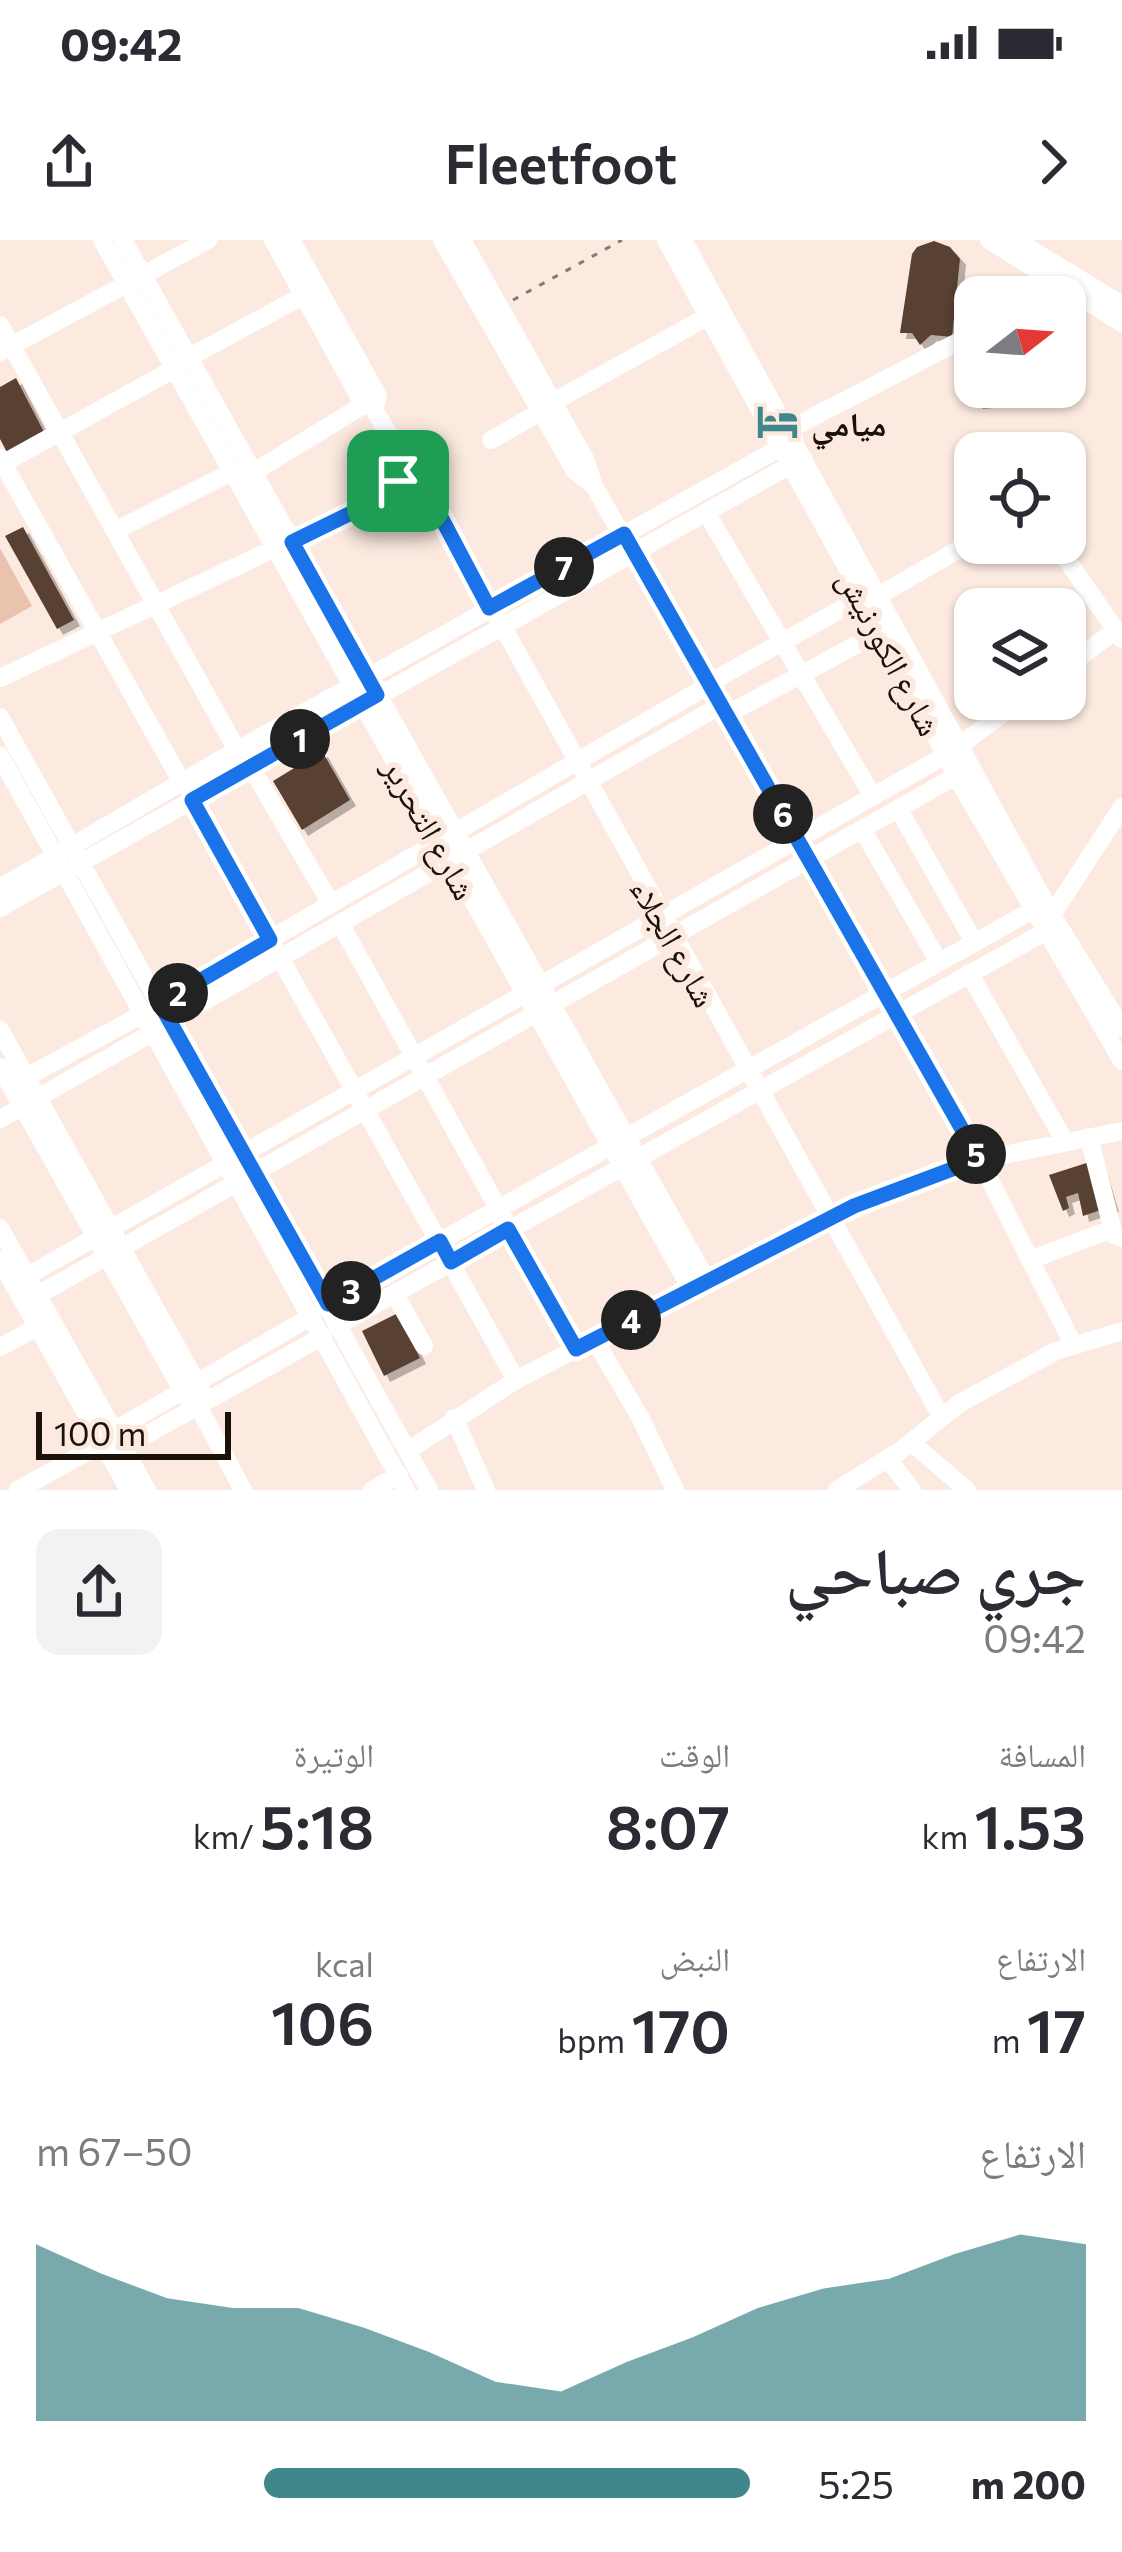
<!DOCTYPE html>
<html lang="ar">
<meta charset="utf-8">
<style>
:root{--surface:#fff;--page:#f2f2f3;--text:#2b2b33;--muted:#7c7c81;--accent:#3f878b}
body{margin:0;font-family:Commissioner,"Noto Naskh Arabic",sans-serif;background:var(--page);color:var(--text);direction:rtl;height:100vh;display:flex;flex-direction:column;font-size:45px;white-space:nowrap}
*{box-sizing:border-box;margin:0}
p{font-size:39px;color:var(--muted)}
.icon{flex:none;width:66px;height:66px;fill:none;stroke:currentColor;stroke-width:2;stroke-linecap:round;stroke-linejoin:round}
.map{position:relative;height:1250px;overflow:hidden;direction:ltr}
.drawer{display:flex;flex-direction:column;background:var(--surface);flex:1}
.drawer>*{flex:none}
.needle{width:78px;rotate:73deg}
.fabs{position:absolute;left:954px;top:36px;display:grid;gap:24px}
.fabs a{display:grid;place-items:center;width:132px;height:132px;border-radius:24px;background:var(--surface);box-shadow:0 3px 9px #0004;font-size:60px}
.scale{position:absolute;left:36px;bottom:30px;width:195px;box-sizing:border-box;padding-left:12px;border:6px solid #1b110b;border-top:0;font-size:33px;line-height:42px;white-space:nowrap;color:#1b110b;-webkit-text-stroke:9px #fceae0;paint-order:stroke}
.pin{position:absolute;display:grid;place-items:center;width:102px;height:102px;color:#fff;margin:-51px;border-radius:24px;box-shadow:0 6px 18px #0006}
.km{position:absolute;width:60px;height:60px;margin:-30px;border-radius:50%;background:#222;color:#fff;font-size:33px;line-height:60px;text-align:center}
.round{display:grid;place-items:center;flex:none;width:126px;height:126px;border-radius:24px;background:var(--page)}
.headline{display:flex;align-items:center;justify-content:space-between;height:204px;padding:0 36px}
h1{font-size:66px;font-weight:600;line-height:90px}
.stats{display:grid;grid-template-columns:repeat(3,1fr);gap:18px;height:204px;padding:12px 36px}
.stats div{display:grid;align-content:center}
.stats b{font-size:60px;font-weight:600}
.stats small{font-size:33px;font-weight:400}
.stats p{font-size:33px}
.chart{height:336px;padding:24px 36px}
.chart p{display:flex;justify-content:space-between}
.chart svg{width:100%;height:216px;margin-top:12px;fill:var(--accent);opacity:.7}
ul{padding:0 36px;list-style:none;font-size:39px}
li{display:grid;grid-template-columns:192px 144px 1fr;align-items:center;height:90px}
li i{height:30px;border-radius:15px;background:var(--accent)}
.status{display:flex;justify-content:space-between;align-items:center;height:84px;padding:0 60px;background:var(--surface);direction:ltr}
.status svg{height:33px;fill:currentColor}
header{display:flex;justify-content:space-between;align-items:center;height:156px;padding:0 36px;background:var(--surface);font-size:54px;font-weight:600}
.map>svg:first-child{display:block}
.green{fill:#e9c3ae}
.water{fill:#b9927d}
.building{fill:#584033;filter:url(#shadow)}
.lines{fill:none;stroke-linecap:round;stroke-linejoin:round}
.path{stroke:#887a72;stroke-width:3;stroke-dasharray:6 9;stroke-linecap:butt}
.minor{stroke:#fff;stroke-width:18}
.route-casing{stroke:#fff;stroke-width:24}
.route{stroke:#1a73e8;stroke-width:15}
.labels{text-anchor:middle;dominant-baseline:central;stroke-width:12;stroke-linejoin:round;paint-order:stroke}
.poi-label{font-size:33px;font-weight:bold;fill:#1b110b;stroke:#fceae0;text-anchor:start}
.street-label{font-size:33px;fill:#1b110b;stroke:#fceae0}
</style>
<div class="status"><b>09:42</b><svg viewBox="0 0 49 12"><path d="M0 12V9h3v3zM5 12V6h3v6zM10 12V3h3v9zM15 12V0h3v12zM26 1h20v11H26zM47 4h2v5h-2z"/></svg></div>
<header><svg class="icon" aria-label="forward" viewBox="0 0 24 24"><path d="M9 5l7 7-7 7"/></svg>Fleetfoot<svg class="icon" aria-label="share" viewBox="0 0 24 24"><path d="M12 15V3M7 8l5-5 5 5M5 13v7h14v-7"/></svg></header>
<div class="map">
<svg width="1122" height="1250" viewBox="0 0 1122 1250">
<defs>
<filter id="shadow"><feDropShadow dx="6" dy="6" stdDeviation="0" flood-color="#0004"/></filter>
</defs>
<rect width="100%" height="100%" fill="#fceae0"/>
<path class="green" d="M0,308l32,58 -32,18z"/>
<path class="water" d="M992,147h39l-24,14 -9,-1 -5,8 -10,1 -6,-8 1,-7z"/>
<path class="building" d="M934,1l16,6 10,12 -8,78 -21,-2 -11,10 -8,-12h-12l12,-79 5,-7z
M16,138l30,58 -37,20 -9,-17v-52z
M23,287l51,93 -17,9 -52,-93z
M322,511l28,49 -48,30 -29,-49z
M1099,919l14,47 -30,10 -5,-23 -12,4 3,11 -6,3 -14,-36z
M398,1073l22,45 -36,18 -22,-45z"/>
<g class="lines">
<path class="path" d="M513,60l109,-60"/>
<path class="minor" d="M102,0l589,1049
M123,0l584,1041
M273,0l89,162 6,4 7,-1 3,-9 -87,-156
M442,0l133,231 19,15
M462,0l124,221 8,25 385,673 94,185
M666,0l216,391 74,145 166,285
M683,0l369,675 70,113
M989,0l133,83
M1016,0l106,65
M0,85l237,425
M0,112l208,-112
M188,118l116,-63
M553,162l154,-85
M788,190l187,-97
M491,200l49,-28
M0,218l181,323
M0,225l174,-96
M252,233l113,-69
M398,241l23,10 17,19 503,906
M706,272l166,283
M115,291l117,-59
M1055,303l67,96
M878,356l97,-56
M1065,428l51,-38
M0,438l390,-184c23,-31 -2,-59 -18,-88
M709,443l154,-86
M726,475l156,-84
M0,477l429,773
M959,506l63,-47
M0,516l406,734
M251,527l80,137
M192,560l324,580
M898,568l76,134
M862,589l77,133
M0,648l237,-138 557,-310
M0,668l803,-450
M1052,675l70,-108
M340,683l236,426
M969,733l95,167
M160,763l549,-318
M170,781l551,-316
M0,790l207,371
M0,827l193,342
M19,841l122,-66
M0,879l152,-86
M1089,897l25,98 8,3
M0,988l147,262
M0,1020l129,230
M1030,1020l82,-31
M13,1044l933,-529
M394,1053l30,53
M24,1063l932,-527
M328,1064l705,-394
M340,1084l705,-392
M595,1100l46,79 34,71
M0,1107l38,-20
M198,1166l45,84
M454,1178l32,72
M103,1197l209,-121
M912,1203l55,47
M409,1210l107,-70 338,-174 115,-44 153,-31
M114,1213l209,-117
M888,1219l24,31
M18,1250l85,-47
M372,1250l27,-15
M837,1250l63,-39 60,-48 96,-52 66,-20"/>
</g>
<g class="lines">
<defs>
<path id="route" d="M398,241l24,10 11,11 56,106 135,-74 355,625 -125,47 -278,143 -68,-120 -57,33 -11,-21 -112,63 -168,-300 110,-64 -78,-140 185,-105 -85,-153 98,-48z"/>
</defs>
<use href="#route" class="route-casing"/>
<use href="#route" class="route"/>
</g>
<defs>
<symbol id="hotel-bare" viewBox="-9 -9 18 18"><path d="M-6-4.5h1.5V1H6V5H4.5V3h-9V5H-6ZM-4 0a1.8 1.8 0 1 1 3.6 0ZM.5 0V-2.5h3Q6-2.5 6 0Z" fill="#3f878b" stroke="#fceae0" stroke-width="2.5" paint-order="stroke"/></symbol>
</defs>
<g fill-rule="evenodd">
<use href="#hotel-bare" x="748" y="152" width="59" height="59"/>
</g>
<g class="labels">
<g class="poi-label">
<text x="811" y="182">ميامي</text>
</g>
<g class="street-label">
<text transform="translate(891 412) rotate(62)">شارع الكورنيش</text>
<text transform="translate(431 588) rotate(61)">شارع التحرير</text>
<text transform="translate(675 702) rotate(61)">شارع الجلاء</text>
</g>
</g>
</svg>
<div class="fabs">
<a><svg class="needle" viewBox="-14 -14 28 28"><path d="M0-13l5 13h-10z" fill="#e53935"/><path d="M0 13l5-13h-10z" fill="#7c7c81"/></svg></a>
<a><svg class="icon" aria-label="locate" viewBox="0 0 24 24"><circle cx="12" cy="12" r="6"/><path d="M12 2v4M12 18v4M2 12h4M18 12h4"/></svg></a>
<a><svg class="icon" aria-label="layers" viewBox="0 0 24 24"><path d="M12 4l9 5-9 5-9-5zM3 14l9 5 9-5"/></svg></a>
</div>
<div class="scale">100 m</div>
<div class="pin" style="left:398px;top:241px;background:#1e9e55"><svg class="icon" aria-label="arrive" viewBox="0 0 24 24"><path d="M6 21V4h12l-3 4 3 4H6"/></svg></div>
<b class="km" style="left:300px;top:499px">1</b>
<b class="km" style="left:178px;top:753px">2</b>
<b class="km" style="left:351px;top:1051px">3</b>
<b class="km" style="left:631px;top:1080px">4</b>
<b class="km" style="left:976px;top:914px">5</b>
<b class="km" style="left:783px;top:574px">6</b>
<b class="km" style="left:564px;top:327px">7</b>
</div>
<section class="drawer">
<div class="headline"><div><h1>جري صباحي</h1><p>09:42</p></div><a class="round"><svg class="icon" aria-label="share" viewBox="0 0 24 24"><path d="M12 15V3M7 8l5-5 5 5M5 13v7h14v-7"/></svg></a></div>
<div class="stats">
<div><p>المسافة</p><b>1.53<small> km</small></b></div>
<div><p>الوقت</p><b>8:07</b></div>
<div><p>الوتيرة</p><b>5:18<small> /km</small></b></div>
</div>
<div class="stats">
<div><p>الارتفاع</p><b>17<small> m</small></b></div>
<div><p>النبض</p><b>170<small> bpm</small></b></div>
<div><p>kcal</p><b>106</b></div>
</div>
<div class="chart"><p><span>الارتفاع</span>50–67 m</p>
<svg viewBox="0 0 160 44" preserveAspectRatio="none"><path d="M0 44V8L10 14L20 19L30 21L40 21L50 25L60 30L70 36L80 38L90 32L100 27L110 21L120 17L130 15L140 10L150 6L160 8V44z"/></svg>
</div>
<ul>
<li><b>200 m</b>5:25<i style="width:68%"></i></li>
</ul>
</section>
